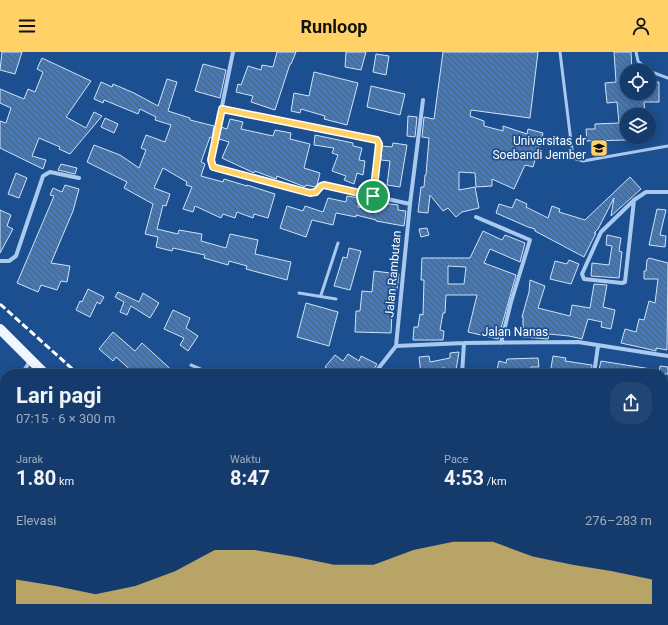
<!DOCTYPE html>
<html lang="id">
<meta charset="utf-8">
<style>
:root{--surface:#143b6b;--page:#214673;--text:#f1f3f6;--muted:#9dadc1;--line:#33557e;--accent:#ffd166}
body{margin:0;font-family:Roboto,sans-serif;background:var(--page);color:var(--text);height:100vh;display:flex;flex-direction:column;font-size:15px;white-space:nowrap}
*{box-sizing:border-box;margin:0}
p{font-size:13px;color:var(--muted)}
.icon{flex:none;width:22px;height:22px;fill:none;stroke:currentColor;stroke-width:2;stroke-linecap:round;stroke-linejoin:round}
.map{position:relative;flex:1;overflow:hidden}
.side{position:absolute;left:0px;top:317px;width:668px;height:256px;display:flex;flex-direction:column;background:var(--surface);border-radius:16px 16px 0 0;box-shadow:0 2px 10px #0003,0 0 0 1px var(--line)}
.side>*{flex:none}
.tools{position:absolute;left:620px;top:12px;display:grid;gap:8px}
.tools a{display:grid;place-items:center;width:36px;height:36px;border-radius:50%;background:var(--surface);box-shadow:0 2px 10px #0003,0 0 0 1px var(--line);font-size:20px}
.pin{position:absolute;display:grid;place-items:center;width:34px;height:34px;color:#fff;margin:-17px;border:2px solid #fff;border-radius:50%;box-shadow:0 1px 4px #0007}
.round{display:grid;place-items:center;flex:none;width:42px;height:42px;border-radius:16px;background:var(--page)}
.summary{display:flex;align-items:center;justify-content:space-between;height:68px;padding:0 16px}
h1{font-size:22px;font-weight:700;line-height:30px}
.stats{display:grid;grid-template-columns:repeat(3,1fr);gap:6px;height:68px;padding:4px 16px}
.stats div{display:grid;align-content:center}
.stats b{font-size:20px;font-weight:700}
.stats small{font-size:11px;font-weight:400}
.stats p{font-size:11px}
.chart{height:112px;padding:8px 16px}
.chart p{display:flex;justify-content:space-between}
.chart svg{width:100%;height:72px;margin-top:4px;fill:var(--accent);opacity:.7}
header{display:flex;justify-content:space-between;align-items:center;height:52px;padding:0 16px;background:var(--accent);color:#111;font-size:18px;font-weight:700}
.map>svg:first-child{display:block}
.building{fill:url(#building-back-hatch);stroke:#cfe3fa;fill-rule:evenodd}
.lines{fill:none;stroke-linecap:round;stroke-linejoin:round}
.lane{stroke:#a9c9ee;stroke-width:3}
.street{stroke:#a9c9ee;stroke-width:4}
.primary{stroke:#f0f6ff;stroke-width:10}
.rail{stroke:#fff;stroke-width:3;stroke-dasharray:7 3;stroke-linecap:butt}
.route-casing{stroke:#fff;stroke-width:8}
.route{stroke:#ffd166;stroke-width:5}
.labels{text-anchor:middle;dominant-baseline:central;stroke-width:3.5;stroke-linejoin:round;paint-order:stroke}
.poi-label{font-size:12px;fill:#fff;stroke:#1b4f8f;text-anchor:end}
.street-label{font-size:12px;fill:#fff;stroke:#1b4f8f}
</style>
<header><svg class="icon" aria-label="menu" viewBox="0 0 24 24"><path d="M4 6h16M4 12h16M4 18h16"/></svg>Runloop<svg class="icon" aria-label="person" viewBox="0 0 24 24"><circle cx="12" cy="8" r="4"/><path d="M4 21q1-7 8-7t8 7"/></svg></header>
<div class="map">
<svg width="668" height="573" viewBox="0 0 668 573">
<defs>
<pattern id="building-back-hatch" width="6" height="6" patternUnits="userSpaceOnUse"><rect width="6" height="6" fill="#4478b7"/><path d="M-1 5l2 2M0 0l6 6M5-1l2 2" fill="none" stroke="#486282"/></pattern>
</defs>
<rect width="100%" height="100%" fill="#1b4f8f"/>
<path class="building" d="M2,0h20l-7,22 -15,-4z
M277,0h19l-5,12h-1l-15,46 -24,-8 2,-6 -17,-4 2,-8 3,1 7,-19 13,4 1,-5 11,2z
M346,0h20l-5,18 -16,-3z
M443,0h95l-8,66 -59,-8 -1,6 14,5v5l19,5v-5l24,8 1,-5 15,4 -10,34 -8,-2 -11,24 -22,-10v7l-16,1 -1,-14 -16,-1v18l16,-3 4,21 -17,4 -6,5 -8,-9 -5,3 -13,-16 -2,18 -10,-1 3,-25h3l1,-12h1l3,-37 -7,-1 2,-20 10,2z
M614,0h17l1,19h-5v22h22v-11h10v20h-15l1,13h-18v25l-40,1 -1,-12h9v-5l24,-1 -2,-21 -10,1 -2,-20 11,-1z
M376,2l13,2 -3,19 -13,-3z
M42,6l49,23 -25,36 20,11 8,-16 8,4 -32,38 -11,-5 1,-2 -21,-9 -7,18 14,4 -3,9 -43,-21v-27l6,2 5,-15 -11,-5v-14l24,10 4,-10 7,3 8,-20 -6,-3z
M203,12l23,6 -6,28 -25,-7z
M314,20l44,11 -11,42 -23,-6 1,-3 -24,-7 -1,4 -9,-2 3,-18 15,3z
M167,27l10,3 -9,29 22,7v2l24,6 -2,12 -2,-1 -9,25 4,2 -4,12 22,6 1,-3 23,7v-1l28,9 -7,24 -14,-4 -1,4 -16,-6 -2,6 -12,-4 -2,4 -26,-12 -2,6 -10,-3 9,-22 -6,-2 1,-3 -24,-14 -9,20 16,6 -4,12 -3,-1 -6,24 21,5 1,-4 23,4 -1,7 25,7 4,-14 28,6 -3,14 36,8 -4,18 -41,-11 1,-3 -18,-5 -1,4 -24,-7 1,-3 -32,-7 -1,3 -16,-4 2,-10 -13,-3 8,-30 -29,-16 3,-6 -40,-20 7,-17 26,10 19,13 7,-18 -5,-2 5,-13 19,7 6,-17 -16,-5 1,-3 -16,-8 -2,5 -34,-14 -1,3 -9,-4 7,-17 11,5 1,-3 21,9 24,13z
M371,34l34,8 -5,21 -33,-8z
M408,64l9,1 -2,20 -8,-1z
M105,66l13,6 -4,9 -13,-6z
M230,67l13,3 -2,7 32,7 2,-6 16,3 -1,6 20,5 -6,24 16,5 -3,12 -2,2 -9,-2 -1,2 -28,-11 -1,3 -21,-8 -1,2 -32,-15 7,-16 -10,-3 2,-12 6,2z
M315,83l38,8v3l9,2 -3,12 6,1 -2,14 -6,-2 -3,11 -10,-4 2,-4 -14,-5 6,-16 -6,-2 2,-5 -20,-3z
M393,91l14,2 -7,42 -13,-2 3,-24 -9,-1 1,-14 10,1z
M61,112l16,4 -2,6 -17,-4z
M16,121l11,5 -8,20 -11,-4z
M630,125l11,12 -30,27 3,-18 -16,31 -4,4h2l-12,24 -49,-26v-2l-7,-2 -32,-14 3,-9 13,4 4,-9 11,5 -1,3 22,11 4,-12 8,3 -1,3 26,8z
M65,133l14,4 -6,22 -22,52 19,3 -3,16 -6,-1 -4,9 -16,-5 -3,7 -21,-9 37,-87 -4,-1 3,-7 9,4z
M347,144l12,2 -1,9 14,2 1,-6 2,-1 23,3v5l8,1 -2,15 -28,-5v-1l-20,-5v2l-20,-4 -3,12 -21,-5 -6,17 -26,-9 7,-22 16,5 2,-5 18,6 5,-14 18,4z
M657,157l9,1 -6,25 6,1 -1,11 -16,-2z
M0,158l11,5 -4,11 6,3 -13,24z
M427,176l2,7 -8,2 -2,-8z
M483,179l19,9 3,-5 20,8 -5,19 -30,-13 -6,14 32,12 -18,64 -30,-7 9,-37h-31l-1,18h-2l-3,17 4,1 -1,9h-30l1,-13h4l2,-13 3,1 1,-35h-3l1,-22h48zM448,214l18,1 -2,17h-16z
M607,183l14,3 -2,13 3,1 -3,26 -28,-2 1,-13 17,2 3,-19 -6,-1z
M349,196l12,3 -11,39 -16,-4 9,-29 4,1z
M649,206l19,5 -1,87 -11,-2v3l-8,-2 -27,-6 4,-14 11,3 3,-13 5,1 5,-19 6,2 3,-24h-14v-8h2l1,-11z
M569,208l10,4 -8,20 -21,-5 5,-18 12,3z
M374,219l25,3 -2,15 -5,-1 -2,24 2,1 -1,20 -36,-1 1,-21h4l2,-20 10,1z
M530,228l15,6 -7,22 32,8 2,-11 18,3 4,-24 13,1 -4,22 12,3 -4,19 -10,-2 1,-5 -14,-3 -6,20 -13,-3 -20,-2 -1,5 -25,-2v-20h-1l7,-25z
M88,237l16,8 -4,7 -3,-2 -7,15 -14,-7 4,-9 2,1z
M118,240l21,10 4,-9 16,10 -9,15 -19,-12 -4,9 -7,-3 4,-10 -9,-5z
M306,251l32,9 -9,34 -32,-9z
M173,258l17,8 -4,10 12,8 -10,15 -8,-6 4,-7 -20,-9z
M113,280l22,19 7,-8 34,31h-41l-19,-17 -3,4 -14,-12z
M459,300l-3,18 -13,-2 -14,3 -1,3h-7l-2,-17 10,-1 1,6 20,-4v-5z
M348,302l11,7 2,-5 16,8 -6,10h-34l-12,-7 10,-12 8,6z
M553,304l13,2 -1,3 27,4 -1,9h-41z
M538,306l1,9h-8l-1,7h-34l3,-13 7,2 1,-4z
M601,309l50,8v5h-53z
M660,314l8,1v7h-9z"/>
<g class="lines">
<path class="lane" d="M560,0l13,106 10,3 85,-15
M636,0l2,9 11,10
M649,19l19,7
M299,241l37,6
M321,243l17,-52
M191,313l21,9"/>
<path class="street" d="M233,0l-22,108 2,7 97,26 6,-2 5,-5 3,-1 86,19
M222,57l155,31 2,4 -6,52
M634,148l-9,82 -3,1 -38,-4 -2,-5 19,-42 33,-32 12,-8h22
M476,165l54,23 -19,62 -10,41
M0,209h9l7,-5 27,-80 7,-4 29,6
M396,294l14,-142 13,-104
M22,322l8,-13
M374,322l22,-28 68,-3 114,-1 90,14
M462,322l2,-31
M594,322l4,-28
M0,356l5,-8
M0,402l5,5
M0,467l5,-8
M0,547l5,2
M54,568l11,5
M90,568l2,5
M379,568l5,5"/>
<path class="primary" d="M0,277l45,45
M287,568l5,5"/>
<path class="rail" d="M0,252l78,70
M336,568l6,5"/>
</g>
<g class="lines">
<defs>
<path id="route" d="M222,57l155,31 2,4 -6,52 -49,-11 -3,1 -5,6 -6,1 -97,-26 -2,-7z"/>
</defs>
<use href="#route" class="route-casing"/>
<use href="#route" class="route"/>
</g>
<defs>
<symbol id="university-square" viewBox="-11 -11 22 22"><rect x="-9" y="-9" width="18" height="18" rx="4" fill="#ffd166" stroke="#1b4f8f"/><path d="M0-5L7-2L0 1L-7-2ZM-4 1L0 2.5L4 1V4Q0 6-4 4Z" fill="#111"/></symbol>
</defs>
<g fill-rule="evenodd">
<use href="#university-square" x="589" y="86" width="20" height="20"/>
</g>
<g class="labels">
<g class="poi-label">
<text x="586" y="89">Universitas dr<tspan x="586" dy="14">Soebandi Jember</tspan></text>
</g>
<g class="street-label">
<text transform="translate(393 222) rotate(-85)">Jalan Rambutan</text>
<text x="515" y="280">Jalan Nanas</text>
</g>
</g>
</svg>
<div class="tools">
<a><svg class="icon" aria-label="locate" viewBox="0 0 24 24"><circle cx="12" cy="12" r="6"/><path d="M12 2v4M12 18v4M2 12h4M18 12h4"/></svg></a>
<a><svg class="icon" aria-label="layers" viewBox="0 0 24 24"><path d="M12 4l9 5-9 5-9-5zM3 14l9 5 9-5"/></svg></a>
</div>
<div class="pin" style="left:373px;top:144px;background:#1e9e55"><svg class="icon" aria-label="arrive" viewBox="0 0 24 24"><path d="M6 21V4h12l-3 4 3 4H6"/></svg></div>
<section class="side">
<div class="summary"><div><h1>Lari pagi</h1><p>07:15 · 6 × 300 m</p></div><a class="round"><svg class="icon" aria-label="share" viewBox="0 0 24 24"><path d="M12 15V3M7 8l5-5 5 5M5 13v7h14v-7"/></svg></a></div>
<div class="stats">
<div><p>Jarak</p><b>1.80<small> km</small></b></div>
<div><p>Waktu</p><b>8:47</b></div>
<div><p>Pace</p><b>4:53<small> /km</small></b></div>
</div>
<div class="chart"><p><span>Elevasi</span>276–283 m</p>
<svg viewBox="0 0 160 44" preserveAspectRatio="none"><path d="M0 44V29L10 33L20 38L30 33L40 24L50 11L60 11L70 15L80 20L90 20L100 11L110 6L120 6L130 15L140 20L150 24L160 29V44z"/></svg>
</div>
</section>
</div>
